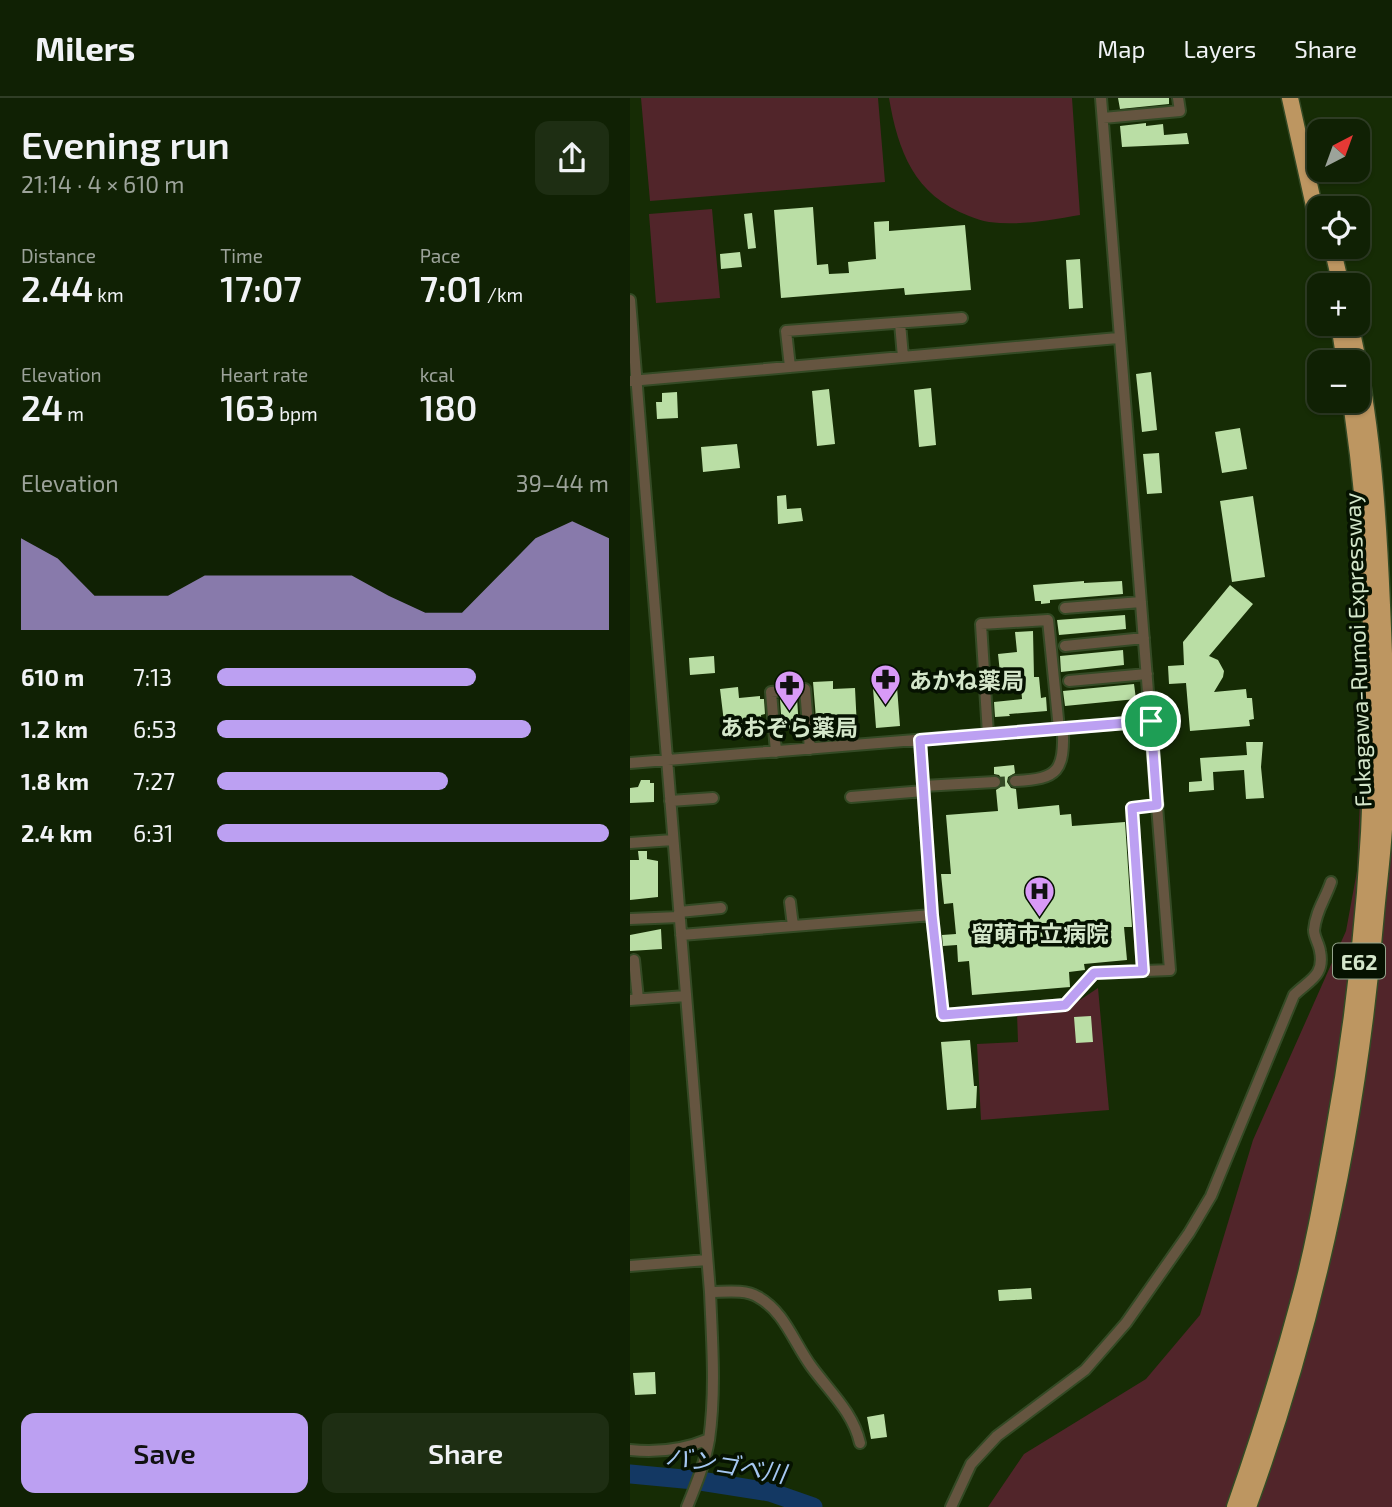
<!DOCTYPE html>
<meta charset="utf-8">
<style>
:root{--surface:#102104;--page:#1e2e13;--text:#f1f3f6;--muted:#9ca39a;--line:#303e26;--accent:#bca0f2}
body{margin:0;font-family:"Exo 2","Noto Sans JP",sans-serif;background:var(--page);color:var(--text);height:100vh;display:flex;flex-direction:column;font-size:26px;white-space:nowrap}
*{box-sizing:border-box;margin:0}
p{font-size:23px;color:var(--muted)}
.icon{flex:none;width:38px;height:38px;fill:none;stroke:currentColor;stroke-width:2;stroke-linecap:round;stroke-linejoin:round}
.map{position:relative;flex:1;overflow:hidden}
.side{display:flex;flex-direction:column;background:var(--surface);width:630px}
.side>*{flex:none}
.needle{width:46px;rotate:41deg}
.fabs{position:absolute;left:677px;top:21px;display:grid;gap:14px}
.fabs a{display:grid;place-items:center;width:63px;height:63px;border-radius:14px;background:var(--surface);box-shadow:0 2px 5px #0004,0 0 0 2px var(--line);font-size:35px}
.pin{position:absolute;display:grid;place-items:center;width:60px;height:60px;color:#fff;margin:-30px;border:4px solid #fff;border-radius:50%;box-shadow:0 2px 7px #0007}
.round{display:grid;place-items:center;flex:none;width:74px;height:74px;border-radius:14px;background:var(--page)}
.head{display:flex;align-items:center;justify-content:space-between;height:119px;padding:0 21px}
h1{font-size:38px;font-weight:600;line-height:52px}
.stats{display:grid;grid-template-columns:repeat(3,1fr);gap:10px;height:119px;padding:7px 21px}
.stats div{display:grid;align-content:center}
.stats b{font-size:35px;font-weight:600}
.stats small{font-size:19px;font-weight:400}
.stats p{font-size:19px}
.chart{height:196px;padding:14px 21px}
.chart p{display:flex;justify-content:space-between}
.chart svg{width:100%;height:126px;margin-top:7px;fill:var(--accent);opacity:.7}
.primary-button{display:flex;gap:14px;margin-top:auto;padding:14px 21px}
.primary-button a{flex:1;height:80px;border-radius:14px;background:var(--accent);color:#111;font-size:28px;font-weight:600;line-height:80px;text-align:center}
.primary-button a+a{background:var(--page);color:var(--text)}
ul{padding:0 21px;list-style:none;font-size:23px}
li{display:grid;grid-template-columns:112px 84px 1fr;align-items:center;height:52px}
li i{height:18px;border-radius:9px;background:var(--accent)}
header{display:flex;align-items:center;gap:42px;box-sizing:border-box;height:98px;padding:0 35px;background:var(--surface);border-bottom:2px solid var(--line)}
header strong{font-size:33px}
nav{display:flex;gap:38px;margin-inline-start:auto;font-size:24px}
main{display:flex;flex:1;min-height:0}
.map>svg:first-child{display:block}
.green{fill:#51252a}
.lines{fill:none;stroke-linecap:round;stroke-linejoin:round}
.river{stroke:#133863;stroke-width:19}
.building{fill:#badea5}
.minor-tunnel{stroke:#324823;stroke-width:10;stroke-dasharray:10 5;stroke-linecap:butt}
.minor-casing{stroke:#344a25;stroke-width:14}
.highway-casing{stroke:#344a25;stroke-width:19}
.minor{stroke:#655540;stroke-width:10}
.highway{stroke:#bd9661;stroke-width:16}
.route-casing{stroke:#fff;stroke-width:14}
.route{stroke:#bca0f2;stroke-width:9}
.labels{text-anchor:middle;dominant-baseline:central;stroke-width:7;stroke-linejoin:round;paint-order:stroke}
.shield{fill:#061201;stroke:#96a68e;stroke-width:2}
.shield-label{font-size:21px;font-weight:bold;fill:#d4e6ca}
.street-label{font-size:23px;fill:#d4e6ca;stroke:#061201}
.poi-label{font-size:23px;font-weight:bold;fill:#d4e6ca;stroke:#061201}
.water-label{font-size:24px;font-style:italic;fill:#a5c7f1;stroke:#061201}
</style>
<header>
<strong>Milers</strong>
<nav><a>Map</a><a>Layers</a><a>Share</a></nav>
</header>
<main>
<section class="side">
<div class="head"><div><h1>Evening run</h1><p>21:14 · 4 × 610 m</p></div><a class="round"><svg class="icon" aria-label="share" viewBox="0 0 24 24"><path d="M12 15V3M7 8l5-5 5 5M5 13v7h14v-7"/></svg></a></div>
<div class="stats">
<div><p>Distance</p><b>2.44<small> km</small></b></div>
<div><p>Time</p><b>17:07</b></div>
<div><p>Pace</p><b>7:01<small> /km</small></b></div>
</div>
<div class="stats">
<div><p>Elevation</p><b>24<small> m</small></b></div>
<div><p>Heart rate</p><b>163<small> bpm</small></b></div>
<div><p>kcal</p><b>180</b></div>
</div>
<div class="chart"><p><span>Elevation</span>39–44 m</p>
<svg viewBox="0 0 160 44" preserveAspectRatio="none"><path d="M0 44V12L10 19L20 32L30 32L40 32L50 25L60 25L70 25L80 25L90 25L100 32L110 38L120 38L130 25L140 12L150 6L160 12V44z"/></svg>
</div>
<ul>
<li><b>610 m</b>7:13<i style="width:66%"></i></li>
<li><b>1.2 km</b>6:53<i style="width:80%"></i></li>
<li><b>1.8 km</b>7:27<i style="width:59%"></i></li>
<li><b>2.4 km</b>6:31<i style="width:100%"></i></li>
</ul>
<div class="primary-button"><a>Save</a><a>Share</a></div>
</section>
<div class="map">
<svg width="762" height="1409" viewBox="0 0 762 1409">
<rect width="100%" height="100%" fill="#162c05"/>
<path class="green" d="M11,0h237l7,84 -235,19z
M259,0h183l8,117c-30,5 -61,11 -91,7 -7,-1 -14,-4 -20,-6 -55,-21 -71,-65 -80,-118z
M82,111l8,89 -64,5 -7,-89z
M762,645v764h-404l36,-53 122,-75 54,-64 53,-175 93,-209 11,-60 4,-96z
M468,890l11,122 -128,10 -4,-76 41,-2 -1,-29 48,-3z"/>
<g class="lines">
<path class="river" d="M0,1376l64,6 76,12 43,15"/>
</g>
<path class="building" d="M488,0h51v6l-49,5z
M516,25v3l17,-2 1,11 23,-2 2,11 -67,3 -2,-21z
M183,109l4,58 11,-1 1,10 20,-1 -1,-11 28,-3 -2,-37 15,-1v10l76,-6 6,65 -66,5 -1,-7 -123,10 -7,-88z
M122,115l4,35 -8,1 -4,-35z
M110,154l2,15 -21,2 -1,-15z
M450,161l3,49 -14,1 -3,-49z
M521,274l6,58 -15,2 -6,-58z
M301,290l5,57 -17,2 -5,-57z
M199,291l6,55 -18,2 -5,-55z
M47,294l1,26 -21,1 -1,-17h6v-9z
M610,330l7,41 -25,4 -7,-41z
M107,346l3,24 -37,4 -2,-25z
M529,355l3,40 -15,1 -4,-40z
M156,397l1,14 14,-1 2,13 -25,3 -1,-28z
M623,398l12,81 -33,5 -12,-81z
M454,483v2l38,-2 1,13 -73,6v3l-9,1v-3h-6l-2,-16z
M600,487l23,19 -44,52 9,4 6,11 -1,6 -9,15 32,-3 1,9h5l2,21 -5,1 1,6 -60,5 -4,-48 -17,1 -1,-18 16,-1 -1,-23z
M495,517l1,14 -67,6 -2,-15z
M403,533l1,46h5l2,21 5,-1 1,14 -38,3 1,2 -15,1 -1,-15 28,-3 -2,-27 -20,1 -2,-19 19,-2 -2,-20z
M493,552l1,15 -63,7 -1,-16z
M84,558l1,17 -25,2 -1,-17z
M203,583v8l22,-1 2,40 -40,3 -4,-49z
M504,586l2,15 -71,7 -2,-15z
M108,589l1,11 21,-2v3h4l1,15 -4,1 1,20 -36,4 -6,-50z
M267,589l3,39 -24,2 -3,-40z
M167,600l2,30 -17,1 -2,-30z
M616,644h17l-2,25 3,31 -18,1 -2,-29 -31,2 1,18 -25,2v-10l13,-1 -2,-23 47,-3z
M384,667l1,8 -7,4 -1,5 4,6 5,1 2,20 41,-4 1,10 11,-1 1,12 53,-4 7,105h-8l3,33 -43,4 1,6 -16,2 1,15 -98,8 -3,-34 -11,1 -1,-17 -14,1 -1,-11 14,-1 -3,-31 -9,1 -3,-30h10l-5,-59 52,-4 -2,-21 6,-4 1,-5 -4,-6 -5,-1v-7z
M11,682h9v3h4v19l-24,1v-15l8,-1z
M8,753h9v8l11,2v36l-28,3v-40h9z
M31,831l1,20 -32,2v-16z
M461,918l2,26 -17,1 -2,-26z
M340,942l4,46h3l-1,22 -29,2 -6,-68z
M401,1190l1,11 -33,2 -1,-11z
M25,1274l1,22 -21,1 -2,-22z
M254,1316l3,23 -16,2 -4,-22z"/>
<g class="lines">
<path class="minor-tunnel" d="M365,684l20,-1"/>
<defs>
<path id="minor" d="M473,20l77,-7 -2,-13
M0,202l80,992c2,49 6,99 -1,148 -4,23 -13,45 -22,67
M270,225l3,34
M160,269l-4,-36 176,-13
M0,283l488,-43
M435,510l76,-6
M435,548l79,-8
M439,583l78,-7
M358,636l-7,-110 67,-4 11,109
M146,654l-5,-60 34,-3 5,60
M0,665l521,-42
M385,683c44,-2 49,-10 48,-53
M293,688l72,-4
M221,699l73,-6
M40,703l43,-3
M0,745l43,-3
M160,804l3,24
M49,814l42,-4
M302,817l11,100 122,-10 29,-32 76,-3 -69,-872
M0,821l49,-2
M51,837l251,-20 -12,-175
M4,862l4,39
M513,873l-11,-163 26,-3
M0,902l56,-4
M0,1168l77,-6
M80,1194c15,0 35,-3 48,5 26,14 36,46 53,69 18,25 42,46 49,77
M0,1352c28,3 53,0 79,-11
M321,1409l20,-43 26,-28 88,-66 41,-47 63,-90 22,-37 83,-201c15,-15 31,-19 26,-44 -1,-7 -6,-14 -6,-21 2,-20 11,-30 17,-48"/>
<path id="highway" d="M660,0l30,135
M702,149l9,38
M709,226l6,38
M605,1409c23,-66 44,-132 62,-199 16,-56 26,-114 36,-171 44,-242 53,-493 18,-736
M618,1409c70,-191 111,-392 128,-594 3,-34 8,-68 9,-103 3,-68 0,-136 -3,-205 -4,-94 -10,-189 -32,-281"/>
</defs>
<use href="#minor" class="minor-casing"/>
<use href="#highway" class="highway-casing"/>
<use href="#minor" class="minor"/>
<use href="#highway" class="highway"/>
</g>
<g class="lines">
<defs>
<path id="route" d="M521,623l6,84 -25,3 11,163 -49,2 -29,32 -122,10 -11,-100 -12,-175z"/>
</defs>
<use href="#route" class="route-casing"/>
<use href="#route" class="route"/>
</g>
<defs>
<symbol id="pharmacy-pin" viewBox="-11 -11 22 30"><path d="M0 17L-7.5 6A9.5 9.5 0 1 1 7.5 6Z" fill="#d99af7" stroke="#061201"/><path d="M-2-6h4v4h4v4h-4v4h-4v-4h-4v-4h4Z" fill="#111"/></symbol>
<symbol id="hospital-pin" viewBox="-11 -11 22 30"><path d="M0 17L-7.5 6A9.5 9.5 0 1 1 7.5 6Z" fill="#d99af7" stroke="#061201"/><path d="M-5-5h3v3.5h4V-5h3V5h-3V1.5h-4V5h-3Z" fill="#111"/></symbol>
</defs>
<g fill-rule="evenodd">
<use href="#pharmacy-pin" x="238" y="564" width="35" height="47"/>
<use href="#pharmacy-pin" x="142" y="570" width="35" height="47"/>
<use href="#hospital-pin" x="392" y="776" width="35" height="47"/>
</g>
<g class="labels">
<rect class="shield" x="703" y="845.5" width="52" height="35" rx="5"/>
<g class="shield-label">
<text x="729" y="863">E62</text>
</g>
<g class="street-label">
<text transform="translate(727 552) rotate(-92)">Fukagawa-Rumoi Expressway</text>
</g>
<g class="poi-label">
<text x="279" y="582" text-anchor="start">あかね薬局</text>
<text x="159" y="629">あおぞら薬局</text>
<text x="410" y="835">留萌市立病院</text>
</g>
<g class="water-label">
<text transform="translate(96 1366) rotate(9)">バンゴベ川</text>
</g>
</g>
</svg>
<div class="fabs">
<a><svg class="needle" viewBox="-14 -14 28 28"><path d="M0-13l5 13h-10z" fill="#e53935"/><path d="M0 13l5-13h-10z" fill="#9ca39a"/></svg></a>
<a><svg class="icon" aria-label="locate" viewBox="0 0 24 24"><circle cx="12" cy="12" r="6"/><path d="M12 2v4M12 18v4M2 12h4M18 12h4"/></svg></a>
<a>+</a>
<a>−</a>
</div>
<div class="pin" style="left:521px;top:623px;background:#1e9e55"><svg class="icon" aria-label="arrive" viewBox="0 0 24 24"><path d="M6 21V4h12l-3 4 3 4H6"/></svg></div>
</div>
</main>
